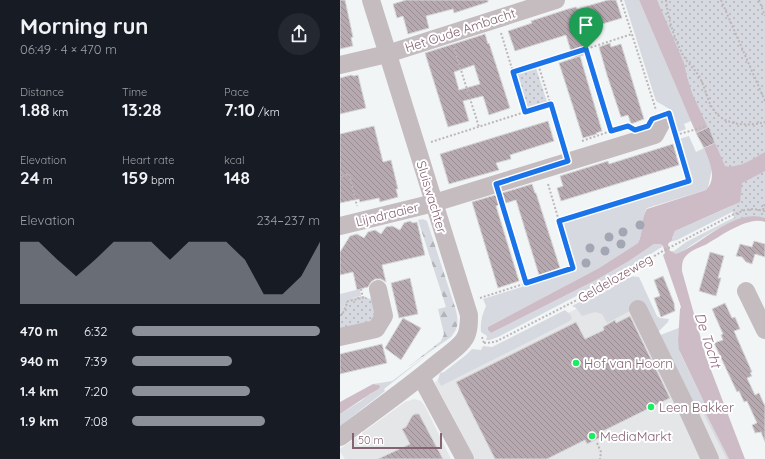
<!DOCTYPE html>
<meta charset="utf-8">
<style>
:root{--surface:#171b24;--page:#242831;--text:#f1f3f6;--muted:#9ea1a6;--accent:#8c9099}
body{margin:0;font-family:Quicksand,sans-serif;background:var(--page);color:var(--text);height:100vh;display:flex;flex-direction:column;font-size:15px;white-space:nowrap}
*{box-sizing:border-box;margin:0}
p{font-size:13px;color:var(--muted)}
.icon{flex:none;width:22px;height:22px;fill:none;stroke:currentColor;stroke-width:2;stroke-linecap:round;stroke-linejoin:round}
.map{position:relative;flex:1;overflow:hidden}
.side{display:flex;flex-direction:column;background:var(--surface);width:340px}
.side>*{flex:none}
.scale{position:absolute;left:12px;bottom:10px;width:90px;box-sizing:border-box;padding-left:4px;border:2px solid #856372;border-top:0;font-size:11px;line-height:14px;white-space:nowrap;color:#856372;-webkit-text-stroke:3px #fff;paint-order:stroke}
.pin{position:absolute;display:grid;place-items:center;width:34px;height:34px;color:#fff;margin:-41px -17px;border-radius:50% 50% 50% 0;rotate:-45deg;box-shadow:0 0 4px #0007}
.pin .icon{rotate:45deg}
.round{display:grid;place-items:center;flex:none;width:42px;height:42px;border-radius:21px;background:var(--page)}
.head{display:flex;align-items:center;justify-content:space-between;height:68px;padding:0 20px}
h1{font-size:22px;font-weight:700;line-height:30px}
.stats{display:grid;grid-template-columns:repeat(3,1fr);gap:6px;height:68px;padding:4px 20px}
.stats div{display:grid;align-content:center}
.stats b{font-size:17px;font-weight:700}
.stats small{font-size:11px;font-weight:400}
.stats p{font-size:11px}
.chart{height:112px;padding:8px 20px}
.chart p{display:flex;justify-content:space-between}
.chart svg{width:100%;height:72px;margin-top:4px;fill:var(--accent);opacity:.7}
ul{padding:0 20px;list-style:none;font-size:13px}
li{display:grid;grid-template-columns:64px 48px 1fr;align-items:center;height:30px}
li i{height:10px;border-radius:5px;background:var(--accent)}
main{display:flex;flex:1;min-height:0}
.map>svg:first-child{display:block}
.built{fill:#e5e6e7}
.grass{fill:#d6d9e0}
.forest{fill:url(#forest-firs)}
.park{fill:url(#park-dots)}
.water{fill:#cdbcc6}
.building{fill:url(#building-back-hatch);stroke:#d5d7d7;fill-rule:evenodd}
.lines{fill:none;stroke-linecap:round;stroke-linejoin:round}
.path{stroke:#bdb6b9;stroke-width:2;stroke-dasharray:2 2;stroke-linecap:butt}
.minor{stroke:#c5bcc0;stroke-width:18}
.tree{fill:#a3a6b3}
.route-casing{stroke:#fff;stroke-width:8}
.route{stroke:#1a73e8;stroke-width:5}
.poi-dot{fill:#1bed61;stroke:#fff;stroke-width:1.5}
.labels{text-anchor:middle;dominant-baseline:central;stroke-width:4;stroke-linejoin:round;paint-order:stroke}
.street-label{font-size:13px;fill:#856372;stroke:#fff}
.poi-label{font-size:13px;fill:#856372;stroke:#fff;text-anchor:start}
.water-label{font-size:14px;font-style:italic;fill:#906881;stroke:#fff}
</style>
<main>
<section class="side">
<div class="head"><div><h1>Morning run</h1><p>06:49 · 4 × 470 m</p></div><a class="round"><svg class="icon" aria-label="share" viewBox="0 0 24 24"><path d="M12 15V3M7 8l5-5 5 5M5 13v7h14v-7"/></svg></a></div>
<div class="stats">
<div><p>Distance</p><b>1.88<small> km</small></b></div>
<div><p>Time</p><b>13:28</b></div>
<div><p>Pace</p><b>7:10<small> /km</small></b></div>
</div>
<div class="stats">
<div><p>Elevation</p><b>24<small> m</small></b></div>
<div><p>Heart rate</p><b>159<small> bpm</small></b></div>
<div><p>kcal</p><b>148</b></div>
</div>
<div class="chart"><p><span>Elevation</span>234–237 m</p>
<svg viewBox="0 0 160 44" preserveAspectRatio="none"><path d="M0 44V6L10 6L20 17L30 27L40 17L50 6L60 6L70 6L80 17L90 6L100 6L110 6L120 17L130 38L140 38L150 27L160 6V44z"/></svg>
</div>
<ul>
<li><b>470 m</b>6:32<i style="width:100%"></i></li>
<li><b>940 m</b>7:39<i style="width:53%"></i></li>
<li><b>1.4 km</b>7:20<i style="width:63%"></i></li>
<li><b>1.9 km</b>7:08<i style="width:71%"></i></li>
</ul>
</section>
<div class="map">
<svg width="425" height="459" viewBox="0 0 425 459">
<defs>
<pattern id="forest-firs" width="22" height="20" patternUnits="userSpaceOnUse"><rect width="22" height="20" fill="#d6d9e0"/><path d="M5 1l3.5 6h-7zM16 11l3.5 6h-7z" fill="#b3b4ba"/></pattern>
<pattern id="park-dots" width="8" height="8" patternUnits="userSpaceOnUse"><rect width="8" height="8" fill="#d6d9e0"/><path d="M2 2h.1M6 6h.1" fill="none" stroke="#b3b4ba" stroke-width="1.8" stroke-linecap="round"/></pattern>
<pattern id="building-back-hatch" width="6" height="6" patternUnits="userSpaceOnUse"><rect width="6" height="6" fill="#b7a9b0"/><path d="M-1 5l2 2M0 0l6 6M5-1l2 2" fill="none" stroke="#9a8d94"/></pattern>
</defs>
<rect width="100%" height="100%" fill="#f2f5f6"/>
<path class="built" d="M291,281l27,55 21,-8 -1,13 2,12 24,49v8l25,49h-254l-40,-76 4,-5z
M74,399l7,2 4,5 26,53h-106l-5,-7v-3l65,-47z"/>
<path class="grass" d="M284,0h15l52,121 -7,3 2,5 -8,3 -7,-22 -15,-9z
M349,136l7,16 8,-4 8,20 -4,20 -2,2 -59,18c-7,12 -3,24 -9,35l-39,25 -111,59v3l3,3 107,-54 31,-18 25,-17h6l3,3 -3,1 -34,22 -128,67 -8,3h-4l1,-4 -6,-4c-1,-9 1,-17 5,-26l-3,-7 93,-29 -15,-48 131,-40 -13,-43z
M396,204v6l-59,30 -7,2 5,-11z
M425,215v3c-27,-8 -65,22 -87,36h-4l-4,-3h4l12,-9 49,-25z
M289,276l10,1 18,39 3,2 9,1 -1,3 -10,10 -26,-22 -25,13 -5,-9 -7,-2 -13,4 -6,-8 -4,-2z
M20,289l1,7 -13,3 -8,15v-20z
M225,310l6,5 1,4 -4,3 -127,64 -3,-6 2,-7 4,-1 22,-17 6,-6 9,1 2,-4 9,1z
M339,328l-1,13 2,12 24,49v8l25,49h-2l-27,-52 -7,3 -35,-74z
M91,352l-47,37 1,2 -45,35v-12l21,-13 7,-6 8,-4 3,-6 -6,-1 19,-3z"/>
<path class="forest" d="M83,219l4,2 28,86c3,11 5,20 -4,30l-43,30 33,-26 3,-7 -6,-25 8,-2 -28,-87z"/>
<path class="park" d="M308,0h117v218l-14,-1 -16,4 -11,-43 -38,-84z
M196,68l11,34 -1,2 -8,2 -1,-2 -10,4 -11,-33 1,-3 3,-1 1,2z
M23,296l7,3 5,-1 4,17 -7,11 -32,7v-19l8,-15z"/>
<path class="water" d="M299,0h18l27,63 3,14 5,16 16,35 -12,5z
M375,143l10,23c14,3 28,-7 40,-14v19l-23,12 -2,19 -65,29 -3,7v2l-4,4 2,7 6,3c26,-9 57,-46 89,-36v4c-16,-7 -46,15 -60,23 -7,3 -14,5 -19,11 -4,4 -4,9 -4,15l24,86 39,102h-16l-25,-49v-8l-25,-52 -1,-9 2,-32 1,-2 -18,-52 2,-2 -2,-7 -3,-2h-6l-25,17 -31,18 -107,54 -3,-3v-3l111,-59 39,-25c6,-11 2,-24 9,-34l59,-19c12,-12 3,-29 -2,-42z
M33,384l6,1 1,2c-4,5 -8,5 -13,9 -9,6 -18,12 -27,18v-12z"/>
<path class="building" d="M0,0h5l8,37 -2,1 2,8 -13,3z
M66,0h82v2l-34,11 -1,-4 -27,7 3,12 -21,6 -5,-18 -6,2 -4,-14z
M268,0h8l6,18 -43,13 7,23 -13,4 -7,-23 -51,16 -7,-20 24,-8 -1,-2 37,-12 8,-2 1,2z
M145,34l3,10 1,-1 21,65 -21,7 -6,-19 -20,5 6,20 -21,6 -23,-74zM134,65l6,19 -21,6 -5,-18z
M270,43l1,4 10,-3 23,75 -13,5 -3,-9 -7,2 -14,-42 -8,-28z
M240,56l22,75 -6,2 1,1 -14,4 -24,-75z
M11,75l3,1 4,-1 8,33 -26,6v-36z
M208,121l6,20 -44,14 1,4 -15,4 3,7 -50,14 -9,-30z
M34,126l9,36 8,-2 7,29h-2l2,8 -18,5 -1,-4 -19,4 -1,-3 -19,4v-69z
M369,127l6,16 -11,5 -8,-15z
M333,144l6,21 -118,36 -4,-13 6,-2 -3,-10 48,-15 1,3z
M192,184l3,9h1l24,75 -21,7 -23,-75 -20,6 23,75 -21,7 -26,-86z
M70,221l3,2 4,-1 8,33 -43,10 4,17 -5,-3h-6l-4,3 -3,5 -4,1 -7,2 -4,-18 -13,3v-23l10,-16 7,-2 7,4 4,-6 7,-2 6,4 5,-7 6,-1 8,4 4,-7z
M414,241l11,3v13l-10,-3 -3,10 -6,-2 -4,-5 -6,-1 4,-12 12,3z
M370,252l14,4 -6,22h3l-5,18 -17,-5z
M323,276l11,27 1,8 -14,6 -7,-19 6,-2 -6,-16z
M70,278l8,36 -19,4 -8,-35z
M385,303l7,15 3,-1 5,12 -6,2 18,41 -2,1 2,3 -5,2 8,17 4,-2 6,13v36l-4,-10 -6,1 -3,-8 5,-2 -10,-22 -3,1 -5,-11 -2,1 -23,-49 9,-3 -2,-5 2,-1 -11,-25z
M290,316l40,82 -71,35 2,4 -14,7 -2,-4 -38,19h-52l-39,-77 120,-60 9,17 19,-9 -1,-3 12,-7 1,3z
M63,318l18,10 -20,32 -16,-12z
M42,344l5,19 -47,11v-20z
M75,414h4l24,45h-65l32,-15 -8,-15 4,-2 6,-11z"/>
<g class="lines">
<path class="path" d="M281,0l35,110
M326,0c2,19 8,38 17,55 5,9 14,16 18,25 6,12 7,26 17,35 12,11 33,11 47,7
M381,0l44,101
M419,0l6,16
M161,33l12,39
M114,48l25,79
M198,64l-25,8 12,40 26,-8
M291,128l-3,-2 -17,5 -25,-82 46,-15
M336,135l28,-8 1,2
M242,141l29,-10
M91,142l94,-30
M224,147l-26,-83 48,-15
M0,168l2,8 7,-2 8,32
M208,184l11,37
M161,198l25,85
M423,210l2,-7
M140,298l93,-30 -14,-47 130,-40 -15,-50
M0,315h2l6,-14 15,-3 -2,-9
M142,337l2,6
M144,343l11,-1 10,-5 105,-54 51,-31 71,-37 13,-5 9,-1 11,2
M257,443l4,9 -1,7"/>
<path class="minor" d="M0,65l47,-11 169,-54
M0,226l94,-23 221,-68 6,-11
M406,291l19,39
M298,309l51,104 21,46
M0,337l36,-8 8,-13 -6,-27
M81,377l44,82
M0,437c32,-24 65,-47 95,-72 9,-8 21,-15 28,-24 6,-7 6,-17 6,-26l-98,-315"/>
</g>
<g class="tree">
<circle cx="300" cy="225" r="4.5"/>
<circle cx="283" cy="232" r="4.5"/>
<circle cx="269" cy="237" r="4.5"/>
<circle cx="281" cy="244" r="4.5"/>
<circle cx="250" cy="248" r="4.5"/>
<circle cx="265" cy="251" r="4.5"/>
<circle cx="246" cy="263" r="4.5"/>
</g>
<g class="lines">
<defs>
<path id="route" d="M246,49l25,82 17,-5 7,4 13,-4 4,-7 17,-6 20,68 -130,40 14,47 -47,15 -30,-99 72,-23 -17,-57 -26,8 -12,-40z"/>
</defs>
<use href="#route" class="route-casing"/>
<use href="#route" class="route"/>
</g>
<g class="poi-dot">
<circle cx="236" cy="363" r="4"/>
<circle cx="311" cy="407" r="4"/>
<circle cx="252" cy="436" r="4"/>
</g>
<g class="labels">
<g class="street-label">
<text transform="translate(120 30) rotate(-18)">Het Oude Ambacht</text>
<text transform="translate(92 197) rotate(73)">Sluiswachter</text>
<text transform="translate(47 214) rotate(-14)">Lijndraaier</text>
<text transform="translate(275 278) rotate(-30)">Geldelozeweg</text>
</g>
<g class="poi-label">
<text x="244" y="363">Hof van Hoorn</text>
<text x="319" y="407">Leen Bakker</text>
<text x="260" y="436">MediaMarkt</text>
</g>
<g class="water-label">
<text transform="translate(368 340) rotate(72)">De Tocht</text>
</g>
</g>
</svg>
<div class="scale">50 m</div>
<div class="pin" style="left:246px;top:49px;background:#1e9e55"><svg class="icon" aria-label="arrive" viewBox="0 0 24 24"><path d="M6 21V4h12l-3 4 3 4H6"/></svg></div>
</div>
</main>
